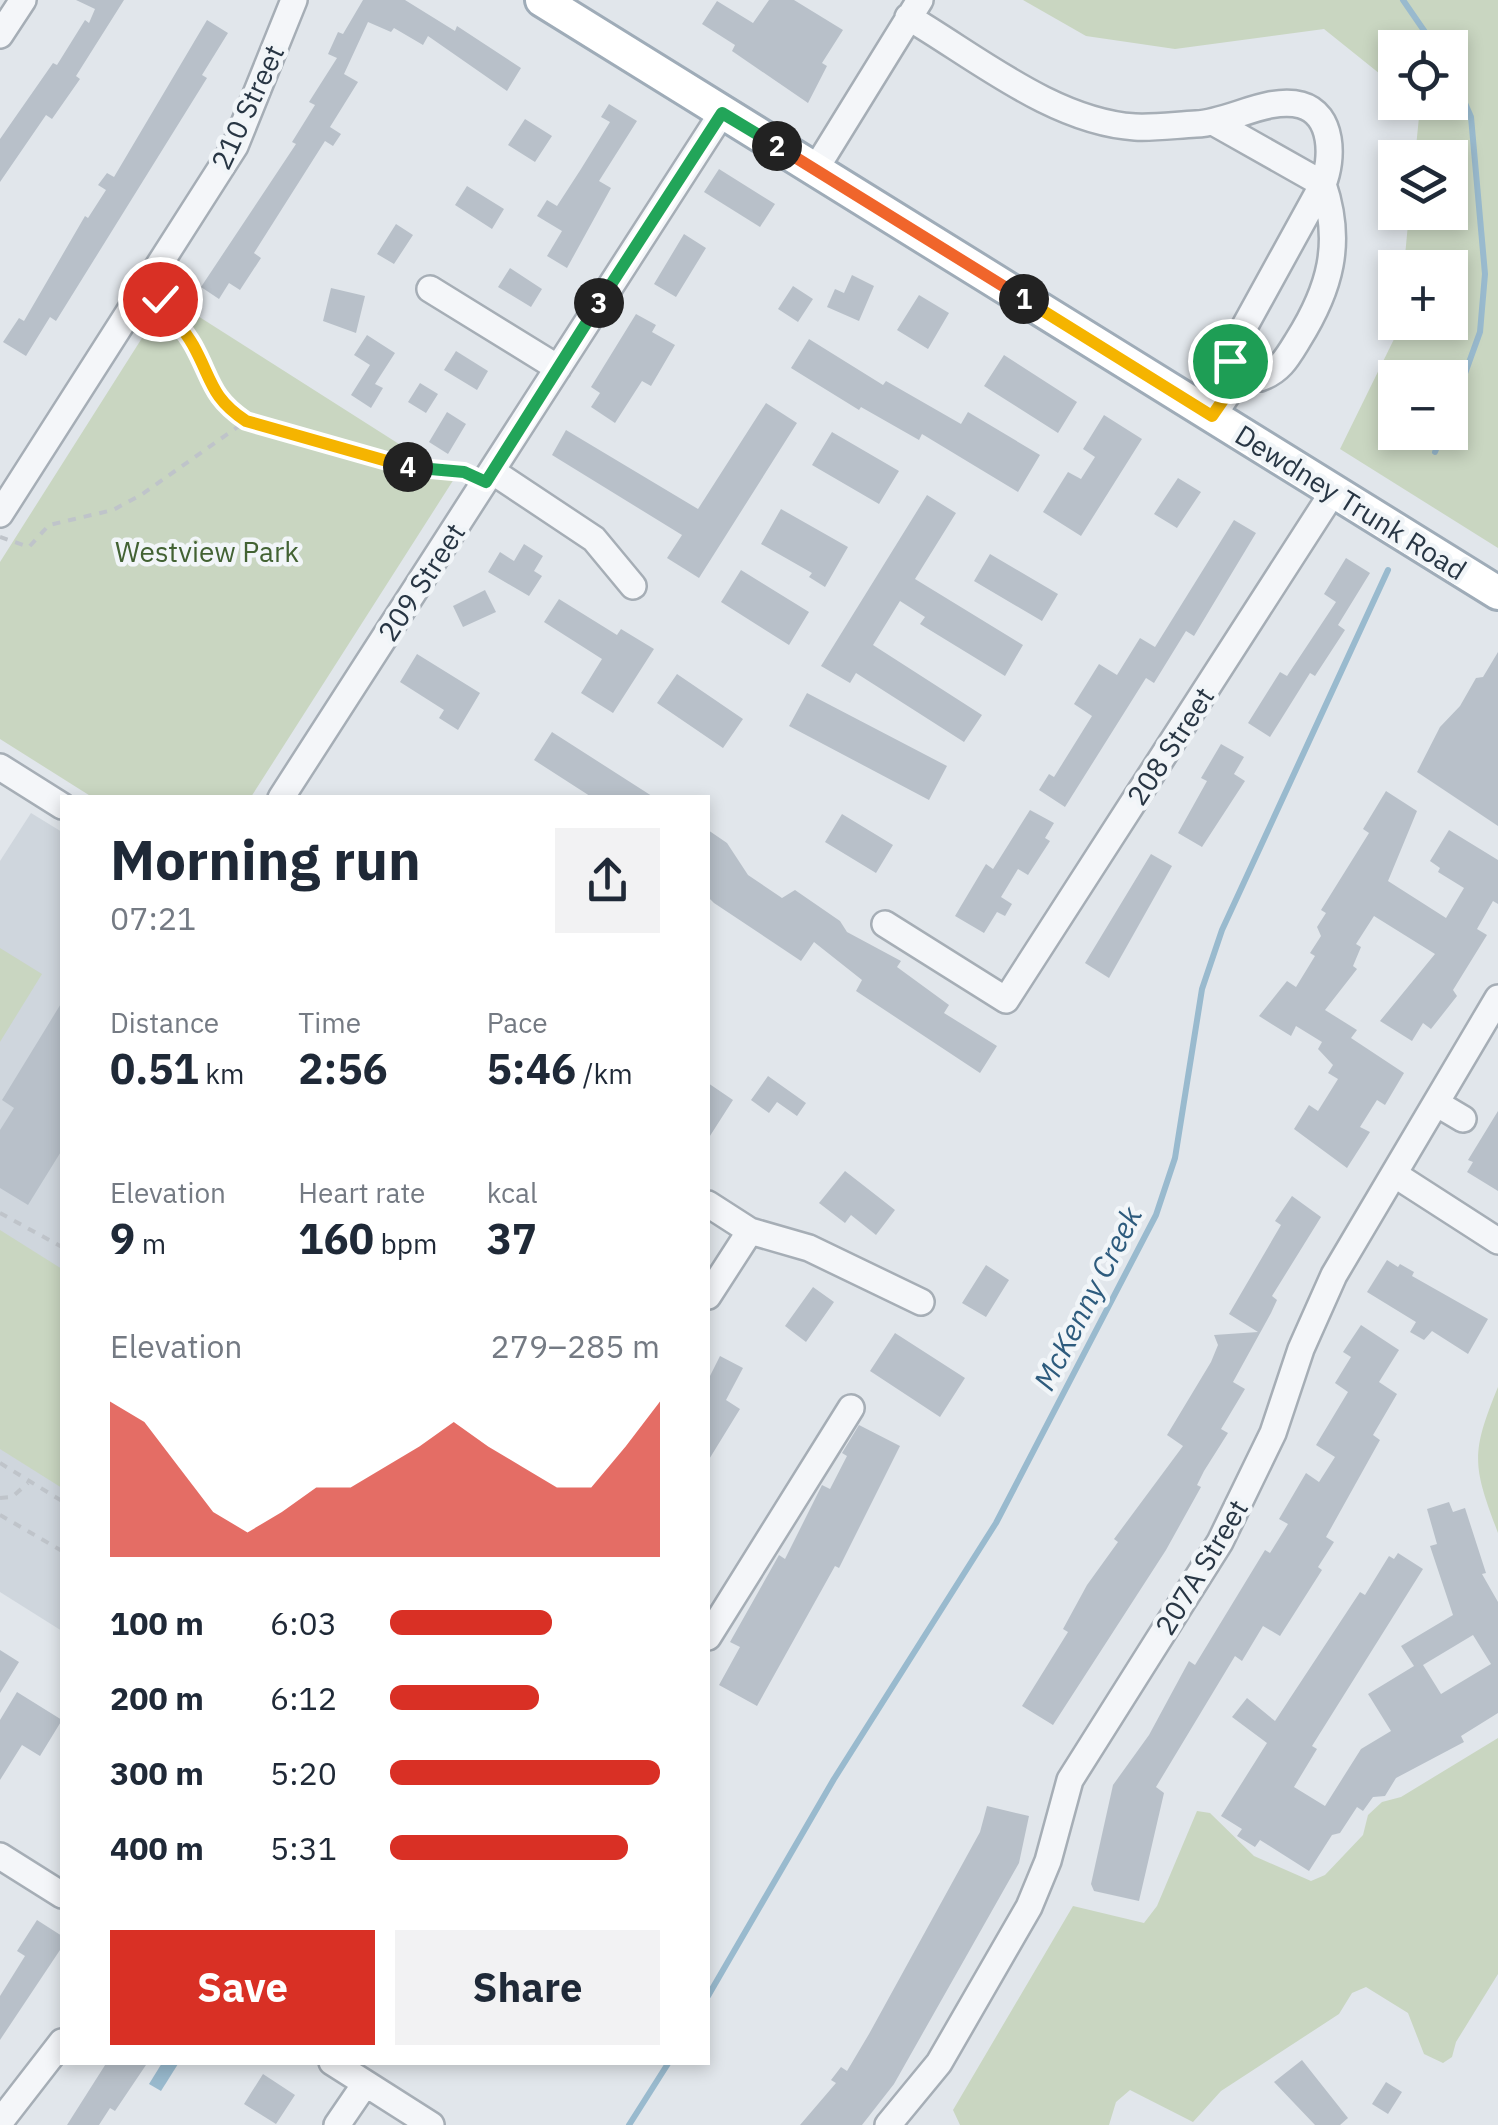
<!DOCTYPE html>
<meta charset="utf-8">
<style>
:root{--surface:#fff;--page:#f2f2f3;--text:#1f2937;--muted:#747a83;--accent:#d93025}
body{margin:0;font-family:"IBM Plex Sans",sans-serif;background:var(--page);color:var(--text);height:100vh;display:flex;flex-direction:column;font-size:38px;white-space:nowrap}
*{box-sizing:border-box;margin:0}
p{font-size:32px;color:var(--muted)}
.icon{flex:none;width:55px;height:55px;fill:none;stroke:currentColor;stroke-width:2;stroke-linecap:round;stroke-linejoin:round}
.map{position:relative;flex:1;overflow:hidden}
.details{position:absolute;left:60px;top:795px;width:650px;height:1270px;display:flex;flex-direction:column;background:var(--surface);border-radius:0px;box-shadow:0 5px 15px #0003}
.details>*{flex:none}
.fabs{position:absolute;left:1378px;top:30px;display:grid;gap:20px}
.fabs a{display:grid;place-items:center;width:90px;height:90px;border-radius:0px;background:var(--surface);box-shadow:0 5px 15px #0003;font-size:50px}
.pin{position:absolute;display:grid;place-items:center;width:85px;height:85px;color:#fff;margin:-42px;border:5px solid #fff;border-radius:50%;box-shadow:0 2px 10px #0007}
.km{position:absolute;width:50px;height:50px;margin:-25px;border-radius:50%;background:#222;color:#fff;font-size:28px;line-height:50px;text-align:center}
.round{display:grid;place-items:center;flex:none;width:105px;height:105px;border-radius:0px;background:var(--page)}
.overview{display:flex;align-items:center;justify-content:space-between;height:170px;padding:0 50px}
h1{font-size:55px;font-weight:800;line-height:75px}
.metrics{display:grid;grid-template-columns:repeat(3,1fr);gap:15px;height:170px;padding:10px 50px}
.metrics div{display:grid;align-content:center}
.metrics b{font-size:42px;font-weight:800}
.metrics small{font-size:28px;font-weight:400}
.metrics p{font-size:28px}
.chart{height:280px;padding:20px 50px}
.chart p{display:flex;justify-content:space-between}
.chart svg{width:100%;height:180px;margin-top:10px;fill:var(--accent);opacity:.7}
.primary-button{display:flex;gap:20px;margin-top:auto;padding:20px 50px}
.primary-button a{flex:1;height:115px;border-radius:0px;background:var(--accent);color:#fff;font-size:40px;font-weight:800;line-height:115px;text-align:center}
.primary-button a+a{background:var(--page);color:var(--text)}
ul{padding:0 50px;list-style:none;font-size:32px}
li{display:grid;grid-template-columns:160px 120px 1fr;align-items:center;height:75px}
li i{height:25px;border-radius:12px;background:var(--accent)}
.map>svg:first-child{display:block}
.built{fill:#cfd6dd}
.green{fill:#c9d6c1;fill-rule:evenodd}
.water{fill:#99bace}
.lines{fill:none;stroke-linecap:round;stroke-linejoin:round}
.stream{stroke:#99bace;stroke-width:6}
.building{fill:#b8c0c9;fill-rule:evenodd}
.minor-casing{stroke:#a6aeb6;stroke-width:30}
.major-casing{stroke:#9facb8;stroke-width:38}
.path{stroke:#bfc4ca;stroke-width:4;stroke-dasharray:8 8;stroke-linecap:butt}
.minor{stroke:#f4f6f9;stroke-width:25}
.major{stroke:#fff;stroke-width:32}
.split-1-casing{stroke:#fff;stroke-width:20}
.split-2-casing{stroke:#fff;stroke-width:20}
.split-3-casing{stroke:#fff;stroke-width:20}
.split-4-casing{stroke:#fff;stroke-width:20}
.split-5-casing{stroke:#fff;stroke-width:20}
.split-1{stroke:#f5b400;stroke-width:12}
.split-2{stroke:#f0652b;stroke-width:12}
.split-3{stroke:#22a559;stroke-width:12}
.split-4{stroke:#22a559;stroke-width:12}
.split-5{stroke:#f5b400;stroke-width:12}
.labels{text-anchor:middle;dominant-baseline:central;stroke-width:9;stroke-linejoin:round;paint-order:stroke}
.street-label{font-size:28px;fill:#283644;stroke:#f1f5f8}
.park-label{font-size:28px;fill:#426233;stroke:#f1f5f8}
.water-label{font-size:30px;font-style:italic;fill:#2d5b7d;stroke:#f1f5f8}
</style>
<div class="map">
<svg width="1498" height="2125" viewBox="0 0 1498 2125">
<rect width="100%" height="100%" fill="#e1e6eb"/>
<path class="built" d="M31,813l31,19v799l-62,-39v-731z"/>
<path class="green" d="M1023,0h475v548l-158,-99 57,-116 2,-10 51,-1v-54l-46,-1 5,-54 41,-1v-54l-35,-1 5,-50 -5,-4 35,-1v-54h-55v38l-71,-57 -149,20 -89,-13zM1395,378h55v54h-55z
M168,297l286,182 -203,318h-159l-92,-58v-177z
M0,948l42,26 -42,68z
M0,1230l62,39v219l-62,-39z
M1498,1387v146c-25,-67 -28,-78 0,-146z
M1498,1738v236l-42,68 -4,15 -9,6 -19,-9 -16,-41 -42,-26 -14,6 -13,21 -118,77 -28,31 -63,-32 -14,12 -7,23h-149l-7,-15 120,-204 71,17 13,-17 40,-95 13,2 44,43 57,25 14,-6 38,-40 5,-20 14,-13 19,-5z"/>
<path class="water" d="M162,2063l16,1 -17,27 -12,-7z"/>
<g class="lines">
<path class="stream" d="M1403,0l33,48
M1450,69l21,48 14,157 -5,58 -30,83
M1435,452l8,-20
M708,1996l126,-217 162,-256 160,-308 19,-57 27,-169 20,-59 166,-360
M629,2125l40,-63"/>
</g>
<path class="building" d="M76,0h48l-48,76 4,3 -28,40 -6,-4 -46,67v-43l53,-76 4,2 28,-45 4,3 6,-14z
M363,0h42l50,31 2,-5 64,42 -14,23 -79,-55 -5,9 -29,-17 -3,4 -23,-10 -24,52 14,8 -28,45 11,7 -8,12 -8,-5 -71,112 7,5 -21,32 -11,-7 -10,16 -18,-12 95,-143 -4,-2 23,-37 -6,-3 28,-44 -9,-4 10,-22 5,2z
M769,0h25l49,30 -21,33 5,3 -19,37 -76,-52 3,-6 -33,-21 15,-23 36,22z
M207,20l21,13 -26,42 5,3 -151,243 -6,-4 -24,39 -23,-14 16,-24 5,3 61,-105 3,2 18,-28 -8,-5 9,-12 7,4z
M609,104l28,17 -38,60 12,7 -44,80 -20,-12 15,-25 -25,-15 10,-16 10,6 24,-37 29,-47 -9,-5z
M525,119l27,17 -17,26 -27,-17z
M719,169l56,35 -15,23 -56,-35z
M467,186l37,23 -12,20 -37,-24z
M396,224l17,11 -19,29 -17,-10z
M684,234l22,14 -30,49 -22,-13z
M510,268l32,21 -11,18 -33,-20z
M852,275l22,11 -15,35 -32,-14 8,-18 9,4z
M793,286l20,13 -15,23 -20,-13z
M331,288l34,8 -9,37 -33,-12z
M919,295l30,18 -21,36 -31,-19z
M636,314l20,11 -4,7 23,13 -24,41 -9,-5 -27,42 -24,-16 9,-14 -9,-6z
M367,335l28,18 -20,31 8,4 -12,20 -20,-13 19,-30 -16,-10z
M809,339l74,46 3,-4 75,43 7,-12 72,43 -22,37 -96,-58 -3,6 -58,-33 -2,3 -68,-42z
M456,351l32,20 -11,19 -33,-20z
M1004,355l73,47 -19,31 -74,-47z
M420,383l18,11 -12,19 -18,-11z
M766,403l31,20 -98,155 -32,-20 15,-23 -130,-80 14,-25 132,79z
M447,412l19,12 -18,30 -19,-12z
M1104,415l38,24 -61,97 -38,-24 25,-40 13,7 14,-22 -12,-8z
M832,432l67,39 -20,33 -67,-39z
M1178,478l23,14 -24,36 -23,-14z
M927,495l29,18 -41,66 108,66 -18,31 -85,-52 5,-7 -25,-16 -27,44 109,70 -18,27 -108,-69 -6,10 -29,-17z
M781,509l67,38 -23,40 -16,-10 3,-4 -51,-29z
M1234,520l22,13 -62,103 -8,-5 -32,52 -8,-5 -81,129 -26,-17 10,-16 5,3 38,-61 -18,-12 25,-40 18,11 23,-37 15,9z
M524,544l19,12 -9,15 8,5 -13,20 -41,-24 12,-20 14,9z
M990,554l68,40 -16,27 -68,-40z
M1346,558l24,15 -32,52 7,5 -30,46 -5,-3 -40,64 -22,-14 32,-51 7,4 49,-74 -12,-8z
M741,570l68,42 -20,33 -68,-43z
M485,590l11,22 -33,15 -10,-21z
M559,599l58,36 4,-6 33,20 -41,64 -32,-20 21,-34 -58,-37z
M1498,652v174l-81,-54 23,-45 20,-21 16,-28 7,-1z
M417,654l63,39 -22,37 -19,-12 5,-8 -44,-28z
M677,674l66,45 -20,29 -66,-45z
M807,693l140,73 -18,34 -140,-74z
M552,732l103,66h-62l-59,-38z
M1221,744l23,13 -10,17 11,7 -43,66 -24,-14 29,-52 -6,-3z
M1386,791l31,20 -29,70 58,37 18,-30 -26,-16 2,-4 -10,-7 19,-31 49,30v44l-5,-3 -16,28 10,6 -34,55 4,6 -26,33 -8,-6 -11,18 -32,-20 55,-67 -61,-38 -18,28 5,3 -8,19 4,3 -32,41 32,20 -6,8 53,35 -19,32 -8,-5 -17,27 10,5 -23,36 -53,-39 15,-24 9,6 20,-32 -10,-6 5,-8 -15,-16 4,-7 -26,-16 -5,10 -32,-20 28,-35 9,6 19,-31 -5,-3 11,-17 -4,-9 9,-14 -5,-3 48,-77 -6,-4z
M1030,810l24,13 -9,15 5,3 -22,34 -10,-6 -17,28 11,7 -7,12 -8,-4 -13,21 -29,-17 31,-52 7,5z
M842,814l51,31 -17,28 -51,-31z
M708,830l19,13 21,32 34,23 13,-8 45,31 7,11 54,29 -4,6 52,38 -5,8 53,33 -17,27 -124,-82 6,-11 -48,-38 -13,19 -87,-58 -6,-6z
M1151,854l21,12 -63,112 -24,-15z
M62,1002v148l-34,55 -28,-17v-58l14,-22 -12,-8z
M768,1076l38,27 -9,13 -20,-14 -8,11 -18,-13z
M708,1083l25,17 -25,39z
M1498,1111v80l-31,-19 6,-10 -5,-2z
M845,1171l50,39 -19,25 -25,-20 -6,8 -26,-20z
M1292,1196l29,21 -49,79 5,4 -6,13 -38,69 12,7 -24,40 7,4 -24,38 -7,14 4,2 -35,63 -113,175 -31,-19 46,-74 -5,-3 24,-44 31,-43 -4,-3 69,-93 -16,-11 44,-73 7,-17 -4,-10 44,-3 -29,-18 52,-89 -6,-4z
M1387,1260l11,7 2,-3 14,8 -2,4 76,43 -20,35 -36,-23 -8,9 -14,-8 6,-10 -49,-30z
M986,1265l23,15 -23,37 -24,-14z
M813,1287l21,15 -28,40 -21,-16z
M1361,1325l38,25 -20,32 18,12 -24,41 7,5 -54,97 8,5 -16,25 4,3 -42,66 -17,-10 -21,35 -7,-5 -79,131 8,6 -25,108 -45,-10 -3,-7 22,-99 36,-50 40,-74 6,4 70,-115 5,3 18,-29 -9,-5 27,-46 13,9 16,-25 -19,-12 32,-53 -13,-9 16,-26 -8,-5z
M895,1333l70,45 -25,39 -70,-46z
M720,1356l23,12 -17,32 14,9 -32,52v-81z
M859,1425l41,21 -61,122 -4,-2 -78,140 -38,-21 21,-38 -10,-5 49,-87 6,4 37,-74 8,4 17,-33 -5,-3z
M1449,1502l4,10 12,-4 21,65 -4,1 16,28v111l-37,23 3,6 -68,36 -11,18 -12,1 -10,14 -6,-4 -17,26 -8,2 -23,36 -49,-31 -5,7 -18,-11 5,-7 -21,-13 46,-73 -35,-26 15,-19 28,23 85,-129 5,3 24,-39 5,3 4,-6 25,16 -111,177 5,3 -23,38 31,19 36,-57 30,-18 -23,-37 46,-28 -13,-20 52,-31 -23,-69 7,-2 -10,-35zM1473,1635l18,29 -50,30 -18,-29z
M0,1650l19,12 -19,31z
M17,1692l45,28 -22,36 -18,-11 -22,35v-60z
M987,1806l42,10 -10,47 -125,221 -32,41h-62l36,-42 -5,-3 10,-13 6,4 22,-37 111,-202z
M37,1920l25,16v11l-62,93v-44l25,-40 -8,-5z
M1302,2060l46,58 -8,7h-25l-41,-43z
M107,2062h41l-33,49 -5,-3 -11,17h-32z
M263,2074l32,21 -19,29 -32,-20z
M1386,2082l16,10 -14,22 -16,-10z"/>
<g class="lines">
<defs>
<path id="minor" d="M908,17c68,40 146,105 227,110 20,1 41,-2 61,-3 32,-1 73,-28 105,-19 33,9 32,55 22,79l-93,169 7,19 23,6c20,-7 27,-20 38,-38 32,-51 45,-97 25,-156l-108,-61
M0,35l23,-35
M815,170l105,-170
M430,289l128,79
M1212,417l29,-43
M492,471l102,68 39,47
M0,514l235,-368 59,-146
M0,767l62,39
M281,798l441,-685
M885,924l121,76 327,-508
M1436,1103l27,16
M1394,1174l104,67
M708,1204l42,27 59,17 112,54
M708,1296l42,-65
M708,1637l143,-229
M0,1856l62,39
M332,2062l99,63
M0,2122l62,-80
M337,2125l28,-41
M888,2125l51,-62 90,-156 19,-46 22,-81 150,-238 53,-109 28,-84 33,-74 164,-277"/>
<path id="major" d="M542,0l956,593"/>
</defs>
<use href="#minor" class="minor-casing"/>
<use href="#major" class="major-casing"/>
<path class="path" d="M160,300l29,39 27,58 30,24 115,29 39,15 62,7
M0,537l29,10 20,-22 64,-15 28,-15 105,-74
M0,1213l62,34
M0,1463l62,38
M0,1498l12,-1 16,-14
M0,1515l62,36"/>
<use href="#minor" class="minor"/>
<use href="#major" class="major"/>
</g>
<g class="lines">
<defs>
<path id="split-1" d="M1024,299l188,117 29,-42 -11,-13"/>
<path id="split-2" d="M777,146l247,153"/>
<path id="split-3" d="M599,303l123,-190 55,33"/>
<path id="split-4" d="M408,467l56,5 22,10 113,-179"/>
<path id="split-5" d="M160,299c10,16 24,30 33,46 19,34 17,52 53,76l162,46"/>
</defs>
<use href="#split-1" class="split-1-casing"/>
<use href="#split-2" class="split-2-casing"/>
<use href="#split-3" class="split-3-casing"/>
<use href="#split-4" class="split-4-casing"/>
<use href="#split-5" class="split-5-casing"/>
<use href="#split-1" class="split-1"/>
<use href="#split-2" class="split-2"/>
<use href="#split-3" class="split-3"/>
<use href="#split-4" class="split-4"/>
<use href="#split-5" class="split-5"/>
</g>
<g class="labels">
<g class="street-label">
<text transform="translate(247 107) rotate(-65)">210 Street</text>
<text transform="translate(1351 502) rotate(32)">Dewdney Trunk Road</text>
<text transform="translate(421 582) rotate(-57)">209 Street</text>
<text transform="translate(1170 746) rotate(-57)">208 Street</text>
<text transform="translate(1201 1567) rotate(-59)">207A Street</text>
</g>
<g class="park-label">
<text x="207" y="551">Westview Park</text>
</g>
<g class="water-label">
<text transform="translate(1087 1298) rotate(-63)">McKenny Creek</text>
</g>
</g>
</svg>
<div class="fabs">
<a><svg class="icon" aria-label="locate" viewBox="0 0 24 24"><circle cx="12" cy="12" r="6"/><path d="M12 2v4M12 18v4M2 12h4M18 12h4"/></svg></a>
<a><svg class="icon" aria-label="layers" viewBox="0 0 24 24"><path d="M12 4l9 5-9 5-9-5zM3 14l9 5 9-5"/></svg></a>
<a>+</a>
<a>−</a>
</div>
<div class="pin" style="left:1230px;top:361px;background:#1e9e55"><svg class="icon" aria-label="arrive" viewBox="0 0 24 24"><path d="M6 21V4h12l-3 4 3 4H6"/></svg></div>
<div class="pin" style="left:160px;top:299px;background:#d93025"><svg class="icon" aria-label="check" viewBox="0 0 24 24"><path d="M5 12l5 5 9-10"/></svg></div>
<b class="km" style="left:1024px;top:299px">1</b>
<b class="km" style="left:777px;top:146px">2</b>
<b class="km" style="left:599px;top:303px">3</b>
<b class="km" style="left:408px;top:467px">4</b>
<section class="details">
<div class="overview"><div><h1>Morning run</h1><p>07:21</p></div><a class="round"><svg class="icon" aria-label="share" viewBox="0 0 24 24"><path d="M12 15V3M7 8l5-5 5 5M5 13v7h14v-7"/></svg></a></div>
<div class="metrics">
<div><p>Distance</p><b>0.51<small> km</small></b></div>
<div><p>Time</p><b>2:56</b></div>
<div><p>Pace</p><b>5:46<small> /km</small></b></div>
</div>
<div class="metrics">
<div><p>Elevation</p><b>9<small> m</small></b></div>
<div><p>Heart rate</p><b>160<small> bpm</small></b></div>
<div><p>kcal</p><b>37</b></div>
</div>
<div class="chart"><p><span>Elevation</span>279–285 m</p>
<svg viewBox="0 0 160 44" preserveAspectRatio="none"><path d="M0 44V6L10 11L20 22L30 33L40 38L50 33L60 27L70 27L80 22L90 17L100 11L110 17L120 22L130 27L140 27L150 17L160 6V44z"/></svg>
</div>
<ul>
<li><b>100 m</b>6:03<i style="width:60%"></i></li>
<li><b>200 m</b>6:12<i style="width:55%"></i></li>
<li><b>300 m</b>5:20<i style="width:100%"></i></li>
<li><b>400 m</b>5:31<i style="width:88%"></i></li>
</ul>
<div class="primary-button"><a>Save</a><a>Share</a></div>
</section>
</div>
